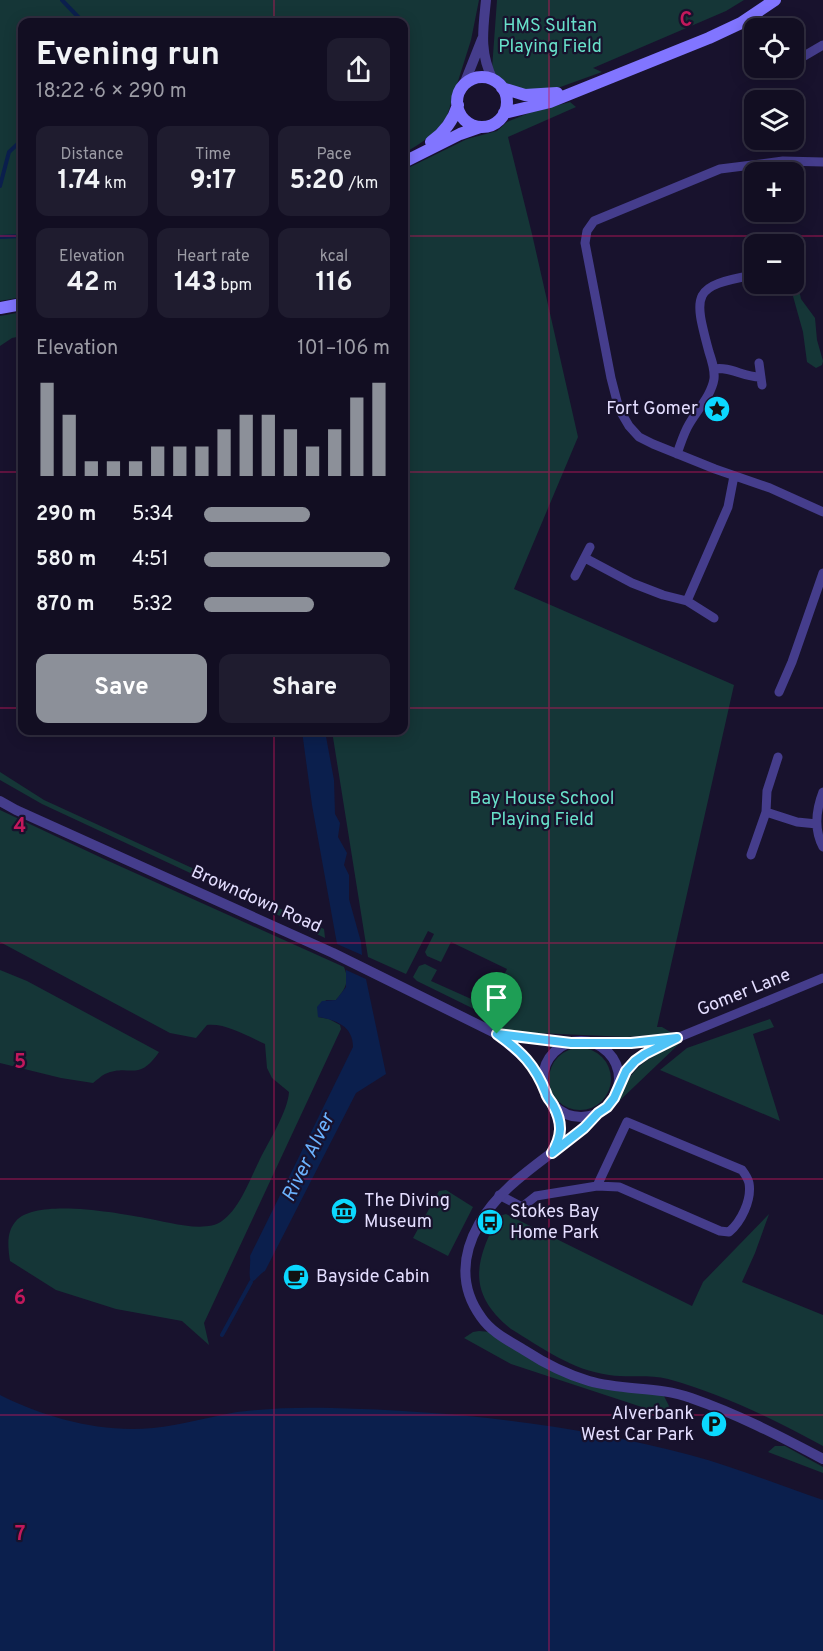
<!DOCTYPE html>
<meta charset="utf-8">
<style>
:root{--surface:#120e22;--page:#1f1c2f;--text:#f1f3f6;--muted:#9c9ca5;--line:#312e40;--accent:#8c9099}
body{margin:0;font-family:Overpass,sans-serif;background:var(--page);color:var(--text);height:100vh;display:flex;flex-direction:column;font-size:22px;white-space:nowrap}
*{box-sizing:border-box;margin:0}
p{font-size:20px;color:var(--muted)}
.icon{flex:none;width:33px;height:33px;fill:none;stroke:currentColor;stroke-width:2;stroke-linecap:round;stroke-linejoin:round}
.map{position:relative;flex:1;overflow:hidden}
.side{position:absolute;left:18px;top:18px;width:390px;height:717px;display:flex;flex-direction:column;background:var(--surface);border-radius:12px;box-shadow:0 3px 15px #0003,0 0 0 2px var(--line)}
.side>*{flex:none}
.tools{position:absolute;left:744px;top:18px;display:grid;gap:12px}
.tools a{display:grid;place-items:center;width:60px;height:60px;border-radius:12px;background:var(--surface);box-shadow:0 3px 15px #0003,0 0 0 2px var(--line);font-size:30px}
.pin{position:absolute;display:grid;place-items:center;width:51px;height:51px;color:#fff;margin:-62px -26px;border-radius:50% 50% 50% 0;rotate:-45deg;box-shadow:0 0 6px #0007}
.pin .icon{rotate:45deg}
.round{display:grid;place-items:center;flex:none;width:63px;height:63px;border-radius:12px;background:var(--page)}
.head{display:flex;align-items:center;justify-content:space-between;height:102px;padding:0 18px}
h1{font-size:33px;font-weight:700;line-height:45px}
.figures{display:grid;grid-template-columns:repeat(3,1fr);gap:9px;height:102px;padding:6px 18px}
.figures div{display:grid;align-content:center;border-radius:12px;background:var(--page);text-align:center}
.figures b{font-size:26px;font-weight:700}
.figures small{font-size:16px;font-weight:400}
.figures p{font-size:16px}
.chart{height:168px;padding:12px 18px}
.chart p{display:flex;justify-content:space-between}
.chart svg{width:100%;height:108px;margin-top:6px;stroke:var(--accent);stroke-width:6}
.action{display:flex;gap:12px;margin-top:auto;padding:12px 18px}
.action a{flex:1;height:69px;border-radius:12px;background:var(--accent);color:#fff;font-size:24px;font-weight:700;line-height:69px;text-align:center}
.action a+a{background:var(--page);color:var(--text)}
ul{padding:0 18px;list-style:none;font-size:20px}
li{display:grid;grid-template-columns:96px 72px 1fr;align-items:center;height:45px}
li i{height:15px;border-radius:8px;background:var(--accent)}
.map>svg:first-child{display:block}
.green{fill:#153637}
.water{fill:#0b1f4d}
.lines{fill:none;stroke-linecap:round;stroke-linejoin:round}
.stream{stroke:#0b1f4d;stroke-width:4}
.minor{stroke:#453d8c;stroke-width:9}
.tertiary{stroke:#453d8c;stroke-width:10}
.secondary{stroke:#8175ff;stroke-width:12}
.route-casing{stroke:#fff;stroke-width:12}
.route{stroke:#4fc3f7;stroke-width:8}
.grid{fill:none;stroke:#c2185b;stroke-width:1.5;stroke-opacity:0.55}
.labels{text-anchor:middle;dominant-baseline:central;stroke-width:4.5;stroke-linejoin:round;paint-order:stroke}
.park-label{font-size:18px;fill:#68e1ca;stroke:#18122d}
.poi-label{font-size:18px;fill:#e4deff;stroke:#18122d;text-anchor:start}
.street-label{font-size:18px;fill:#e4deff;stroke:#18122d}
.water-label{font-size:20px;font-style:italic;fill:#6cb3ff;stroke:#18122d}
.grid-label{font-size:20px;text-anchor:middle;font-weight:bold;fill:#c2185b;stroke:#18122d;stroke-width:4.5;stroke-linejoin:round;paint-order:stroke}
</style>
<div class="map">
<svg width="823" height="1651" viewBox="0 0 823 1651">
<rect width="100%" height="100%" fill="#18122d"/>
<path class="green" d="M0,0h479l-8,40 -24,76c-10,17 -26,28 -43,37v-131h-382v275l-22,4z
M497,0h247l-18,11 -133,57 9,4 -50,18 -23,1 -27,-8 -10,-14z
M570,102l6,5 -68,30 24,97 46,203 -64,152 220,96 -77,342h5l10,6 -45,4 -111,-5 -16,-4 -18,-9 25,-50 -56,-27 -10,20 -14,-6 -2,-4 9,-18 -6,-3 -22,43 -38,-17 -36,-226 72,-1v-560l63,-31 30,-8 10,-9 22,-9z
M791,289l8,1 2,9 14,19 2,22 6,21 -1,4 -6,3 -9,-6 -4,-30z
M22,312v24l-10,2 -12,8v-30z
M0,772l44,28 159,73 -2,5 -159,-74 -42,-24z
M0,810l104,49 240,108c6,15 1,22 -8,33h-10l-8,17 11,2 11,6 1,4 -137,294 5,22 -27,-24 -66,-12 -60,-19 -46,-29c-2,-14 -4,-29 6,-40 20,-23 101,-8 129,-3 20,3 59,16 77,3 18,-13 28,-42 38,-62 9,-18 28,-48 29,-67l-17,-14 -5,-10 -2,-24c-18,-8 -39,-21 -58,-19l-11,13 -26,-5 -170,-91z
M210,876l114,53 1,9 -117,-57z
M425,964l12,6 -6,11 47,21 -4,7 -57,-28 -4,-4 6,-11z
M0,970l27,11 132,71c-21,31 -29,11 -54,22 -4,2 -8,6 -12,9l-32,-5 -61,-15z
M770,1019l4,8 -21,7 27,87 -120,-51 27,-22z
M680,1043l-65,62c5,-9 9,-18 14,-26 12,-19 31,-27 51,-36z
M549 1079a31 31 0 1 1 62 0a31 31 0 1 1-62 0Z
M446,1190l27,17 -25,49 -35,-18 26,-47z
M506,1214l186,92 11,-24 66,-68 -14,39 -13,29 81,33v131c-49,-27 -101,-52 -155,-67 -19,-5 -39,-1 -59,-4 -37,-5 -67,-27 -98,-46 -45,-36 -36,-69 -12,-113z
M479,1331l11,1 67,40 105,20 7,14 -3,9 -155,-51 -47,-26 9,-6z
M775,1446h10l38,21v6l-55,-21z"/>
<path class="water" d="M302,731h23l9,49 1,34 5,9 -2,14 9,16 -3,12 5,10v24l12,43 1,13 -25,-11 -25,-139z
M346,970l20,9 20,95 -30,19 -91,178c-6,3 -8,9 -14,11 -3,-8 0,-17 -1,-26l103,-209c0,-21 -17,-27 -35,-30l-1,-10 5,-6 14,-1 10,-13z
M0,1395c46,23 100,38 153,33 28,-3 56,-11 84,-16 32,-4 63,-5 95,-4 121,3 241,16 358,47 45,12 89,30 133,45v151h-823z"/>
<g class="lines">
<path class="stream" d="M62,0l21,22
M0,186l9,-34 13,-12
M0,237l22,-1
M222,1335l29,-53"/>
<path class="minor" d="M799,59l24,-14
M823,162l-40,-1 -63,8 -126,52 -7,10 -2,12 26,135 8,31 10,17 10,11 14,7 62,25 55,19 53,24
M794,281v1
M759,363l3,22
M714,369c16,-3 31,9 47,8
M677,454c3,-9 6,-18 10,-26 8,-16 24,-31 27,-49 1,-9 -2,-18 -5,-27 -16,-59 -17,-66 45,-77
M585,558l47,25 31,12 24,6 27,17
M575,576l15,-29
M687,601l41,-94 6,-31
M779,692l13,-30 31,-89
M823,792c-7,18 -9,38 0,55
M766,812l31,10 20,2
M751,855l15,-43 1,-21 11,-34
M592,1043h39l38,-4
M618,1087l8,-16 9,-10 10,-7 32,-16 146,-60
M499,1195l23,12 14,-11 61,-10 22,1 101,44 9,1c12,-10 23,-32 20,-49 -1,-4 -4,-9 -7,-13l-115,-48 -30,64"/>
<path class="tertiary" d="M486,0c-3,30 -7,52 7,80
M463,87l19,-48
M0,801l16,9 317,143 164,81 30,26 16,23
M500,1034l71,9
M543 1079a38 38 0 1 1 76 0a38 38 0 1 1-76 0Z
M553,1106c7,16 10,28 1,44
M598,1113c-37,40 -92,63 -119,111 -17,30 -20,63 2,93 10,15 28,24 43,33 20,13 41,24 65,31 34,10 69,5 102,17 46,16 89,38 132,61"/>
<path class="secondary" d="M457 102a25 25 0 1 1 50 0a25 25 0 1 1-50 0Z
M502,88l23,7 32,-2
M504,113l46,-11 159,-64 32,-15 34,-23
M431,142c14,-10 22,-21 27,-37
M404,162l56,-28 20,-7
M0,308l22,-4"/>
</g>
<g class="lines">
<defs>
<path id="route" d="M497,1034l74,9h60l46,-5 -32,16 -10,7 -9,10 -12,27 -7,9 -9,6 -14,15 -32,25c10,-17 11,-30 1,-48 -2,-4 -6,-7 -7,-12 -11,-28 -25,-42 -49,-59z"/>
</defs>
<use href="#route" class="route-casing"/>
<use href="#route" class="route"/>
</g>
<path class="grid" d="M274,0v22M549,0v1651M0,236h22M404,236h419M0,472h22M404,472h419M0,708h22M404,708h419M274,730v921M0,943h823M0,1179h823M0,1415h823"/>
<defs>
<symbol id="sight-disc" viewBox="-11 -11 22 22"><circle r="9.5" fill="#0bd8ff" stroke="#18122d"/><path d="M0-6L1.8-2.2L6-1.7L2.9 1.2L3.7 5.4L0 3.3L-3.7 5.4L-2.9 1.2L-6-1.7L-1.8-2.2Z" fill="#111"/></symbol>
<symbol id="museum-disc" viewBox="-11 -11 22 22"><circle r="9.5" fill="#0bd8ff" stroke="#18122d"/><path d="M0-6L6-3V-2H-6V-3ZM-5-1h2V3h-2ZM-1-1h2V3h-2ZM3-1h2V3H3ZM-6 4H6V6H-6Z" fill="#111"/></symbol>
<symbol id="bus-disc" viewBox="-11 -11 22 22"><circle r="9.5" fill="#0bd8ff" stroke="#18122d"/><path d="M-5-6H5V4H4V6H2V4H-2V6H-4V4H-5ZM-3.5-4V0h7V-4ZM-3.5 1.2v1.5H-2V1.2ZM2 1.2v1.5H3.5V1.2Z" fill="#111"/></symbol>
<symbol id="cafe-disc" viewBox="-11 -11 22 22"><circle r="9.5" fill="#0bd8ff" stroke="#18122d"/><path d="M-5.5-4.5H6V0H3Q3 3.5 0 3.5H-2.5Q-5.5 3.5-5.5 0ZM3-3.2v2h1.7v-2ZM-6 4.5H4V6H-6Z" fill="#111"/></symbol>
<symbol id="parking-disc" viewBox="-11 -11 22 22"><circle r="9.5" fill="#0bd8ff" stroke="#18122d"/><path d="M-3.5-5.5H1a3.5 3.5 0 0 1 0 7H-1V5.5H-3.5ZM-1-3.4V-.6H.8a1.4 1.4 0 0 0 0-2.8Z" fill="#111"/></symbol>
</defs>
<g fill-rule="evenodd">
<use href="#sight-disc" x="702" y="394" width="30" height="30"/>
<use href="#museum-disc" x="329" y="1196" width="30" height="30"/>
<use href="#bus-disc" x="475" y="1207" width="30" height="30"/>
<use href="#cafe-disc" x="281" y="1262" width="30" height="30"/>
<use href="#parking-disc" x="699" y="1409" width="30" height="30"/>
</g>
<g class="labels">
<g class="park-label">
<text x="550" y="26">HMS Sultan<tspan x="550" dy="21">Playing Field</tspan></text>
<text x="542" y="799">Bay House School<tspan x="542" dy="21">Playing Field</tspan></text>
</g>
<g class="poi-label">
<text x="698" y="409" text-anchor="end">Fort Gomer</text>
<text x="364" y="1201">The Diving<tspan x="364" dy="21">Museum</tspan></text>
<text x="510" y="1212">Stokes Bay<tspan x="510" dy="21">Home Park</tspan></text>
<text x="316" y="1277">Bayside Cabin</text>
<text x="694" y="1414" text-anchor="end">Alverbank<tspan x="694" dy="21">West Car Park</tspan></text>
</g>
<g class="street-label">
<text transform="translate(256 900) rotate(24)">Browndown Road</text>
<text transform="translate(744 993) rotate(-22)">Gomer Lane</text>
</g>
<g class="water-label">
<text transform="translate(309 1158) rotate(-64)">River Alver</text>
</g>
</g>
<g class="grid-label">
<text x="686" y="26">C</text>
<text x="20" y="832">4</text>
<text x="20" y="1068">5</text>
<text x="20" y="1304">6</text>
<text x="20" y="1540">7</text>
</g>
</svg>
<div class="tools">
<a><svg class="icon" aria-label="locate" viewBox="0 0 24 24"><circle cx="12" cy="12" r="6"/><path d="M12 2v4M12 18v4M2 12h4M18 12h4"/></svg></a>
<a><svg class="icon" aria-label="layers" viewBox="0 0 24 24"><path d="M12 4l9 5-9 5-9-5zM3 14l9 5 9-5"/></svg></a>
<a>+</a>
<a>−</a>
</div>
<div class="pin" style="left:497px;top:1034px;background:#1e9e55"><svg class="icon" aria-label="arrive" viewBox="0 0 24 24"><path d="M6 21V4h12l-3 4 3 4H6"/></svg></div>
<section class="side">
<div class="head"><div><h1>Evening run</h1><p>18:22 · 6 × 290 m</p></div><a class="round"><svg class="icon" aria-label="share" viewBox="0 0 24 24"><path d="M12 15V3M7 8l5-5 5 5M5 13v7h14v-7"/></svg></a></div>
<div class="figures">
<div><p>Distance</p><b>1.74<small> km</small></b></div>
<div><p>Time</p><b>9:17</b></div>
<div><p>Pace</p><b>5:20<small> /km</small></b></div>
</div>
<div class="figures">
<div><p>Elevation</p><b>42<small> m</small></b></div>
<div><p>Heart rate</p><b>143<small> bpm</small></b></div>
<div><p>kcal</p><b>116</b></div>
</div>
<div class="chart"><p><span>Elevation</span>101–106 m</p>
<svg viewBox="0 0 160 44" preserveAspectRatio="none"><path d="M5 44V6M15 44V19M25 44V38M35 44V38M45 44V38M55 44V32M65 44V32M75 44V32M85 44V25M95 44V19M105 44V19M115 44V25M125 44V32M135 44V25M145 44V12M155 44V6"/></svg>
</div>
<ul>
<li><b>290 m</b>5:34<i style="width:57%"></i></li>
<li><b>580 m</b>4:51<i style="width:100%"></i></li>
<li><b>870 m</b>5:32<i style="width:59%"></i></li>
</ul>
<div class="action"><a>Save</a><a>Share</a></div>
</section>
</div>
